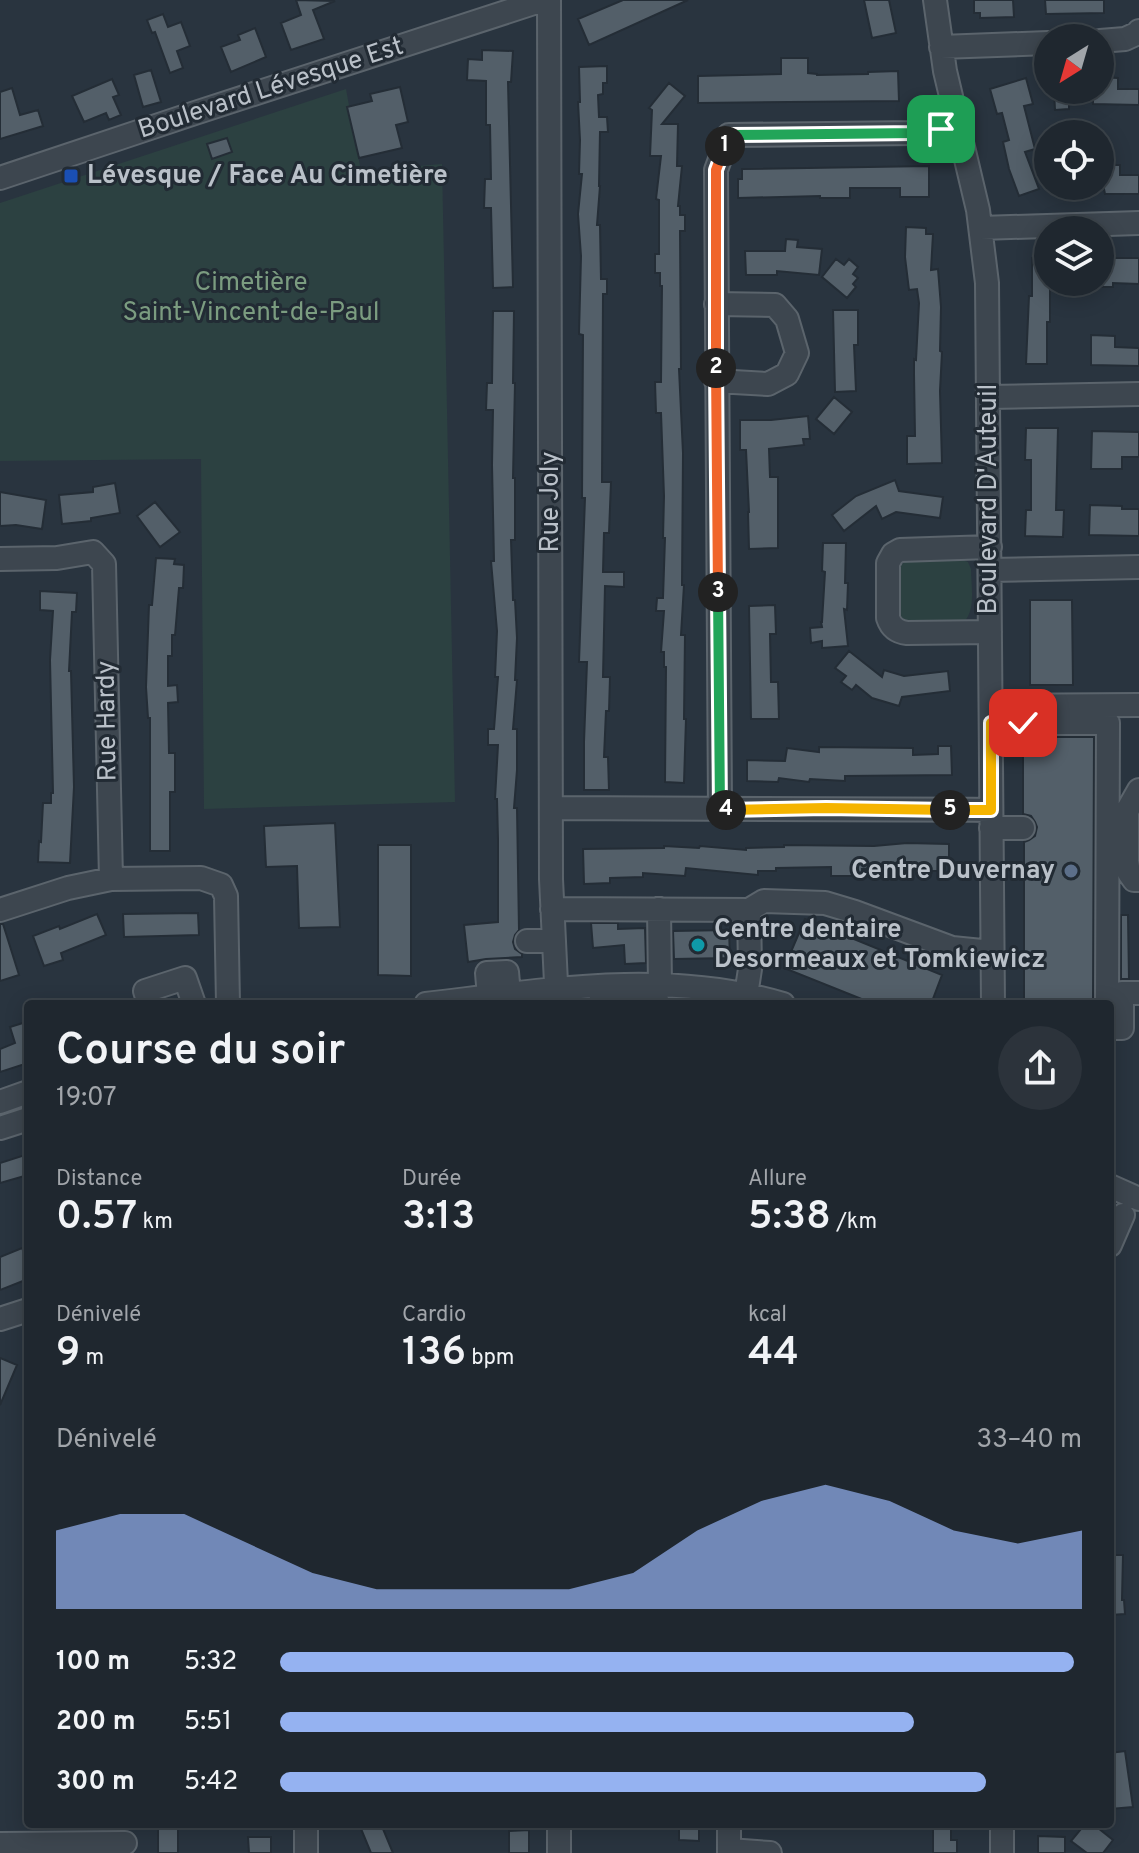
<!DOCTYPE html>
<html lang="fr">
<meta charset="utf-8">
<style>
:root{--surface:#1f272f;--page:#2c333b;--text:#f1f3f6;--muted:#a1a5aa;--line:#3c444b;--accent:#95b2f1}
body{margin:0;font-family:Overpass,sans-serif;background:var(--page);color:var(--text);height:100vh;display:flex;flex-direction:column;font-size:30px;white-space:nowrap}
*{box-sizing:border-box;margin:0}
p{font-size:26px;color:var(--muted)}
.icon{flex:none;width:44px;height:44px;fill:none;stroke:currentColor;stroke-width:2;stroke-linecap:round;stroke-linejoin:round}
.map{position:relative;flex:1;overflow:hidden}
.sheet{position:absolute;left:24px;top:1000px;width:1090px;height:828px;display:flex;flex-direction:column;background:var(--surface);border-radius:8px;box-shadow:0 4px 20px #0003,0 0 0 2px var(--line)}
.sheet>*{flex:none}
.needle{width:52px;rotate:217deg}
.controls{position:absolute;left:1034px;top:24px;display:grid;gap:16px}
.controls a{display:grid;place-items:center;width:80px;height:80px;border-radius:50%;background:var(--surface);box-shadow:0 4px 20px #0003,0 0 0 2px var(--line);font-size:40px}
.pin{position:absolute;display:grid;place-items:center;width:68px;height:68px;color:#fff;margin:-34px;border-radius:16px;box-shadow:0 4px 12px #0006}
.km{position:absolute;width:40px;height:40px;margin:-20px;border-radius:50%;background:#222;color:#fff;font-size:22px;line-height:40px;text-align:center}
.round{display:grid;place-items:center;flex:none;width:84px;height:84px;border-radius:42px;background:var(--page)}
.head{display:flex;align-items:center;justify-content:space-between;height:136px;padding:0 32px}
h1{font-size:44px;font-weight:600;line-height:60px}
.metrics{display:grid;grid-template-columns:repeat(3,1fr);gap:12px;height:136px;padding:8px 32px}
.metrics div{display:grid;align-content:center}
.metrics b{font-size:40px;font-weight:600}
.metrics small{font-size:22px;font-weight:400}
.metrics p{font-size:22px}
.chart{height:224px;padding:16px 32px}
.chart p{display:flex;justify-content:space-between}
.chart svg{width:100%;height:144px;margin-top:8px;fill:var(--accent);opacity:.7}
ul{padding:0 32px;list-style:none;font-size:26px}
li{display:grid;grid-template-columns:128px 96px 1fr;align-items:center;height:60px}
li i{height:20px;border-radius:10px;background:var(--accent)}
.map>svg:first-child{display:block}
.green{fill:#2c4141}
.building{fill:#535f69;stroke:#242d36;stroke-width:2}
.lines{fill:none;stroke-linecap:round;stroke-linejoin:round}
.minor-casing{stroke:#5b646c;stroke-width:26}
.minor{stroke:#3d464f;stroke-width:22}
.split-1-casing{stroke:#fff;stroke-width:16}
.split-2-casing{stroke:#fff;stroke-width:16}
.split-3-casing{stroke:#fff;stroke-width:16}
.split-4-casing{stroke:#fff;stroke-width:16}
.split-5-casing{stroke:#fff;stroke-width:16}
.split-6-casing{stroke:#fff;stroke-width:16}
.split-1{stroke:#22a559;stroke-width:10}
.split-2{stroke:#f0652b;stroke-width:10}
.split-3{stroke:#f0652b;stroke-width:10}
.split-4{stroke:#22a559;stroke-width:10}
.split-5{stroke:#f5b400;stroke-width:10}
.split-6{stroke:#f5b400;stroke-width:10}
.transit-dot{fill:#1a4fb4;stroke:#222b34;stroke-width:3}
.service-dot{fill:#5c6f8a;stroke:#222b34;stroke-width:3}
.culture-dot{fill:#0f9aa8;stroke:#222b34;stroke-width:3}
.labels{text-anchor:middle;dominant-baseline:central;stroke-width:6;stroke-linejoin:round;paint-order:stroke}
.street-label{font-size:26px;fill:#bac1c9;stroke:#222b34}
.poi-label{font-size:26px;font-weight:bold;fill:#bac1c9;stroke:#222b34;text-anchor:start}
.park-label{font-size:26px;fill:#7b9c80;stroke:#222b34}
</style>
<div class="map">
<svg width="1139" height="1853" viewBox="0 0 1139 1853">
<rect width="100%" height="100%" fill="#29343f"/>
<path class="green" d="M346,89l15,82 81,-7 13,638 -251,7 -3,-350 -201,2v-258z
M909,559h51l8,3 3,7c0,16 5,41 -7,53h-55l-7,-4 -4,-7v-40l4,-7z"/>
<path class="building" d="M296,0l39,1 -22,9 11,29 -33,11 -10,-27 20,-8z
M623,0h65l-99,45 -11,-26z
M864,0h25l7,33 -24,5z
M974,0h39l1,17 -34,1v-5h-6z
M1045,0h59v13l-58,1z
M163,14l5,13 13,-5 9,24 -13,5 6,17 -13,5 -15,-41 -3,1 -5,-13z
M255,28l11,29 -35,15 -10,-25 19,-7 -2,-5z
M482,50l31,1 -2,31h-3l5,205 -20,1 -2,-80h-7l1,-29h6l-1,-54h-4v-44l-19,-1 1,-21 14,1z
M781,58h27v15l9,1v1l51,-1v-2l30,-1 1,30 -201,2v-27l83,-2z
M607,66v17h-4v11l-5,1 1,22h8l1,15h-8l-1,54h1l-3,39h3l1,54h6v15h-4l-1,188h9l-2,51h-5l-1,39h21v15l-19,-1 -2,91h7l-1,34h-3l-2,46h4l1,33h-25v-48l3,-80h-8l6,-164h-3l1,-163 -4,-1 2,-78 -3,-42 4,-40h-3l1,-34 -2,-38h2l-1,-35z
M151,70l10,32 -18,5 -9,-32z
M1100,77l18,1v11h21v16l-46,-1v-14h7z
M1026,78l7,26 -9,2 11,43 -10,3 14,37 -20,7 -10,-27 -6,-27 6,-2 -7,-27 -5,1 -7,-25z
M112,79l7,16 -6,2 8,18 -12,5 -3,-7 -22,9 -12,-26z
M669,83l16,13 -23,28h16l-1,42h5l-4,40h2v9h5v16h-5l1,138h-2l4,84 -1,132h2l-3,50h4l-1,84h2l-2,64 -19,-1 1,-115h-2v-15h-3l3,-41h-8l1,-13h6l2,-60h-2l1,-42 -3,-83h-5l-1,-31h6l1,-96h-2v-13h-5v-19h4v-54l-3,-1 5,-43h-11l2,-46 -3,-2z
M400,87l8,35 -12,3 6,23 -43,10 -12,-51 25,-6 -2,-7z
M12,88l8,27 18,-5 5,16 -43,13v-47z
M1054,90h15v19l-14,1z
M227,138l5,14 -20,7 -5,-15z
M1100,165h20v10h19v19h-34l-1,-5h-4z
M929,166v31h-29v-9h-50v10h-30v-2l-82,2v-19h4v-10z
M906,227l20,1v6h7l-2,36 7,-1 3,38 -1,44 2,1 -2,39 2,72 -35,1v-28h8l-1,-62v-15l2,1 3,-57 -2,-14 -8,1 -4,-33z
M786,239l12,1 -1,7 25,2 -3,26 -42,-4v4h-31l-1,-24h40z
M1032,258h16v24h2v40h-3v42h-21l3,-68h3z
M1100,258h39v26l-26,-1v4h-13z
M836,259l8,6 5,-6 9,8 -5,7 5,4 -5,6 3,3 -9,11 -25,-21z
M833,310h25v35h-4l2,46 -21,1z
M493,311h21l-1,72h2l-2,95h2v62h-4l2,60h2l2,38 -2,42h2l-4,49h4v41l-3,38h3l2,122 -4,5 -2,7 2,7 7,5v3l-36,2 -18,3 -4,-37 34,-3v-83l-1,-40h-2l3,-54h-10v-16h6l4,-52h-3l2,-46 -6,-70h3l-2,-96 1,-55h-7l1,-27h5z
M1091,335l24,1v11l24,1v18l-48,-1z
M834,397l18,15 -18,22 -18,-15z
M808,416l2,23h-7l1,6 -35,4 1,28h8v71l-29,1 -1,-37h1l-3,-62h-6v-30h31z
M1026,428h32l-2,82h8l-1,27 -38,-1 1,-26h5v-50h-6z
M1092,431l47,1v25h-17v12h-31z
M895,480l4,11 44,6 -3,21 -44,-6 -14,7 -6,-13 -32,25 -12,-16 24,-19z
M115,483l5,30 -29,5v3l-29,3 -3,-29 34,-3v-5z
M0,492l46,8 -4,29 -26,-4 -16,1z
M155,502l25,30 -20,15 -23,-31z
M1090,505l32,1v3h17v27l-50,-1z
M823,543h23l-1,40h3l-1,27 -3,-1 4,37 -26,2v-7l-11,2 -1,-15 12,-1 -1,-5h1l3,-50 -3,-1z
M156,558l19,1 -1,5 10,1 -1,23h-4l-4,47h-3v21h-4v30l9,-1 1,17 -10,1 1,50h6v39h-5v59h-20v-133h-2l-2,-31 3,-82h3z
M40,591l37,2 -1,19h-4l-3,59h2l3,116 -4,76 -32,-1 1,-21 2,1 2,-39h8v-10h2l-3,-133 3,-49 -13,-1z
M1030,600h42l1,85h-43z
M775,605l1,29h-6l1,48h7l1,37h-28l-2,-113z
M849,651l33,26 2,-7 20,6 44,-5 2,20 -48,6 -3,9 -27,-8 -16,-13 -4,5 -11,-8 5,-6 -11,-8z
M1023,737h71l-1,267h-69v-162l5,-2 6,-4 2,-9 -2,-5 -4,-6 -8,-2z
M938,746h13l1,29 -107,1v5l-35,-2 -1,3 -30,-4 -1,4 -31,-1v-21l38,1 2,-13 32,4v-5l94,1v7l25,-1z
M335,823l5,104 -41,1 -2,-62 -31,1 -2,-41z
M907,843l42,1v20h-7v7h-25l1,-6 -56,4 1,7h-32v-9l-55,1v3h-18v4l-72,-7 -1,8 -42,-3v4l-33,1v5l-26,1 -1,-35 81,-1v-2l35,2 1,-2 46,4v-2l38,-1v-2l90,1z
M378,845h33v131l-33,-1z
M198,913l1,22 -75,2 -1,-23z
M97,914l9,21 -45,18 2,7 -19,6 -11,-30 26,-10 1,3z
M1121,915h7l1,64h-8z
M805,919l137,56 -11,29h-57l-90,-36z
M591,923h27v6l27,-1 1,35 -21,1 -1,-19 -31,3z
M0,924h3l16,51 -19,6z
M729,930l1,28 -56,1 -1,-28z
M26,1022l2,6v35l-28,9v-23l15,-6 -5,-16z
M28,1154v21l-28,8v-20z
M22,1248l6,15v16l-28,11v-33z
M0,1358l17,7 -17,40z
M1110,1555h13l-1,45h2l1,14 -15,1z
M1125,1751l8,56 -23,2v-56z
M158,1824h20v29h-20z
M359,1824h22l12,29h-22z
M679,1824h20v17l-20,-1z
M933,1824h18v16h6v13h-24z
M1085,1824h8l20,16 -10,13h-16l-16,-12z
M529,1830v23h-20v-22z
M1038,1836l27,1v16h-27z
M248,1837h23v16h-22z"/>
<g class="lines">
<defs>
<path id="minor" d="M549,0l2,879 6,125
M935,0l10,71 33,139 9,73 6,721
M1100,41l25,-2 13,-6 1,-2
M941,47l107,-4
M0,178l195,-65 348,-113
M981,228l158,-5
M716,381l52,3 19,-10 10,-21 -10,-34 -12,-14 -59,-1
M988,397l151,-3
M990,547l-90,3 -7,4 -5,9v55c3,9 9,14 19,15l83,-1
M0,559l57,-1 36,-6 11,12 7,315
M990,570l149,-3
M991,706l148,-1
M991,723h117l-1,281
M1139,790l-12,21v50l2,12 5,7h5
M552,808c147,2 293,0 439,2
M720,810l-4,-640 13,-35 187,-2 41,-8
M991,828h32
M552,909l197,1 1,59 -4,26
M659,909l1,76
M0,910l68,-22 43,-9 90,-1 20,7 5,11 2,108
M749,910l15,-9 61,2 30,9 97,36 40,4
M527,941h26
M489,997l-2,-24 20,-1 2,23
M149,1004l-4,-13 40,-13 9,26
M426,1004c119,-14 240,-35 357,0
M599,1004h60
M1110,1028h12v-35h17
M0,1102l28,-10
M0,1128l28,-9
M1110,1186l29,13
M1110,1245l13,-30
M0,1319l28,-9
M306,1824v29
M559,1824v29
M729,1824v29
M1002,1824v29
M0,1844l125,-1
M729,1850l41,3"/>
</defs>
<use href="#minor" class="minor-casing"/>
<use href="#minor" class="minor"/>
</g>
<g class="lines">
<defs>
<path id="split-1" d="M725,146l4,-11 187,-2 25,-4"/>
<path id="split-2" d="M716,368v-198l9,-24"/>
<path id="split-3" d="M716,368l2,224"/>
<path id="split-4" d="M718,592l2,218h6"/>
<path id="split-5" d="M726,810l100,-2 124,2"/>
<path id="split-6" d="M950,810h41v-87h32"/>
</defs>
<use href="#split-1" class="split-1-casing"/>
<use href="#split-2" class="split-2-casing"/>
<use href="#split-3" class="split-3-casing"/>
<use href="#split-4" class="split-4-casing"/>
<use href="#split-5" class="split-5-casing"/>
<use href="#split-6" class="split-6-casing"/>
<use href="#split-1" class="split-1"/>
<use href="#split-2" class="split-2"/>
<use href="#split-3" class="split-3"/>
<use href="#split-4" class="split-4"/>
<use href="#split-5" class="split-5"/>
<use href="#split-6" class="split-6"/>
</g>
<rect class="transit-dot" x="63" y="168" width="16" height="16" rx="4"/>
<circle class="service-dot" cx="1071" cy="871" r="8"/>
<circle class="culture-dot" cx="698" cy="945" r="8"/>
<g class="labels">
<g class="street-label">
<text transform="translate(271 89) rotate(-18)">Boulevard Lévesque Est</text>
<text transform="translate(989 499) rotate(-90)">Boulevard D'Auteuil</text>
<text transform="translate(551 502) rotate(-90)">Rue Joly</text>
<text transform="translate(108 721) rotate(-91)">Rue Hardy</text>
</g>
<g class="poi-label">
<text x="87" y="176">Lévesque / Face Au Cimetière</text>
<text x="1055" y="871" text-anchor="end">Centre Duvernay</text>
<text x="714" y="930">Centre dentaire<tspan x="714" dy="30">Desormeaux et Tomkiewicz</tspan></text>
</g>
<g class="park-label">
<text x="251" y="283">Cimetière<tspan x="251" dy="30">Saint-Vincent-de-Paul</tspan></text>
</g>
</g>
</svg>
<div class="controls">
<a><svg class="needle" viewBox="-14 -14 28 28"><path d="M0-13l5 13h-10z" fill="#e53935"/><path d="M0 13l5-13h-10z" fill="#a1a5aa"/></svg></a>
<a><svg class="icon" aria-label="locate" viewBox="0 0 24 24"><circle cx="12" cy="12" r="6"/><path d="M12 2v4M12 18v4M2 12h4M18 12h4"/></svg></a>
<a><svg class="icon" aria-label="layers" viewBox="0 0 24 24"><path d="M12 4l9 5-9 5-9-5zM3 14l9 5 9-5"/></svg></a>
</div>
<div class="pin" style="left:941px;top:129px;background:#1e9e55"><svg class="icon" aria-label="arrive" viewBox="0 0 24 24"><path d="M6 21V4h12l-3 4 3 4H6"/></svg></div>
<div class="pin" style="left:1023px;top:723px;background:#d93025"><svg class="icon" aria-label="check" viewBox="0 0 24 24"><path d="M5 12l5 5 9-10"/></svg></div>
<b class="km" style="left:725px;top:146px">1</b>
<b class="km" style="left:716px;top:368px">2</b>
<b class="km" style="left:718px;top:592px">3</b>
<b class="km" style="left:726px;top:810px">4</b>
<b class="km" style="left:950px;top:810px">5</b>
<section class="sheet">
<div class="head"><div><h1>Course du soir</h1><p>19:07</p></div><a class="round"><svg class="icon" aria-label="share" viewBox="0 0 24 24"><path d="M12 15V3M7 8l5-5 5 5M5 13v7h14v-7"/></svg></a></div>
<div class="metrics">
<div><p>Distance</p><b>0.57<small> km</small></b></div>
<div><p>Durée</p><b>3:13</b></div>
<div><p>Allure</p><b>5:38<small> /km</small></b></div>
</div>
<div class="metrics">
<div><p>Dénivelé</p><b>9<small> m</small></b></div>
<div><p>Cardio</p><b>136<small> bpm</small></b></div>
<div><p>kcal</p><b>44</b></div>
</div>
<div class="chart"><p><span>Dénivelé</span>33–40 m</p>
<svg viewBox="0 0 160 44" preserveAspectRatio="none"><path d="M0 44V20L10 15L20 15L30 24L40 33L50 38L60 38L70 38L80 38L90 33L100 20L110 11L120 6L130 11L140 20L150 24L160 20V44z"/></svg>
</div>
<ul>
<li><b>100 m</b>5:32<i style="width:99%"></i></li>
<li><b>200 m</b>5:51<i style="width:79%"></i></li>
<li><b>300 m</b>5:42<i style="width:88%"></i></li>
</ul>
</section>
</div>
